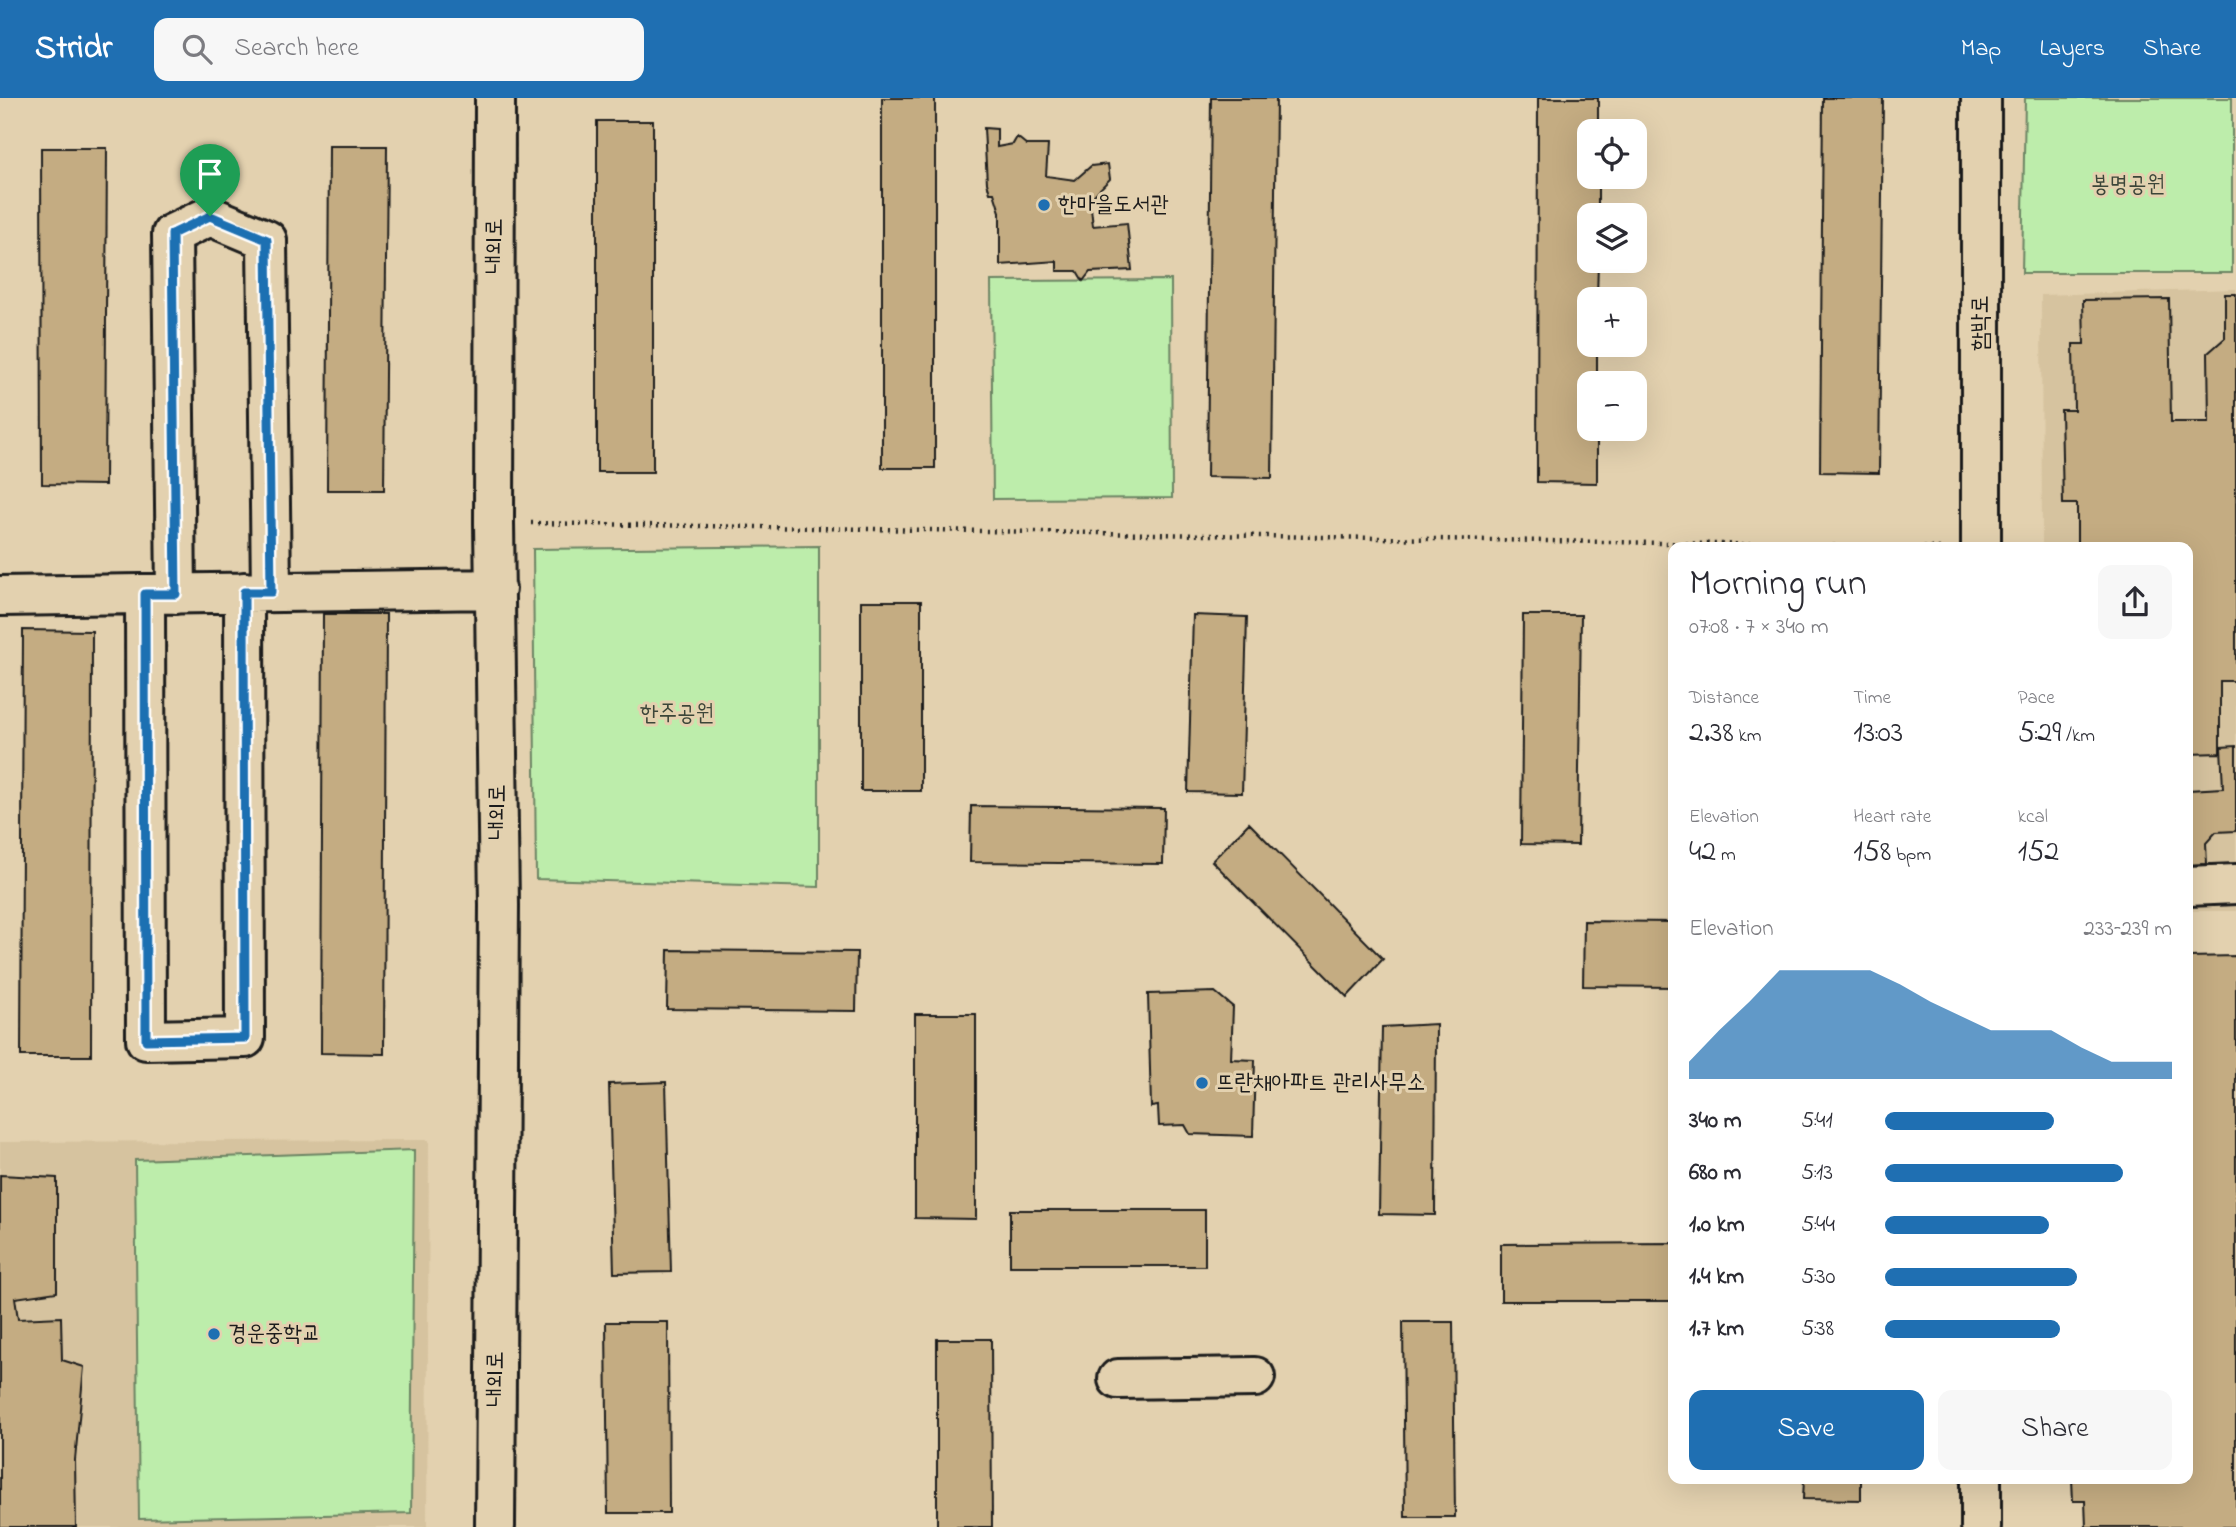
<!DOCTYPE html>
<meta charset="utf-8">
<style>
:root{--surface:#fff;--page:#f7f7f7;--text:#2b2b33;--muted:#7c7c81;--accent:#1f6fb2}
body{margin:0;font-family:"Indie Flower","Poor Story",sans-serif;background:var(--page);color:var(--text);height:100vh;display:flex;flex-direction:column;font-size:26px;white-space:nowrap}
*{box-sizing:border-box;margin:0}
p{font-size:23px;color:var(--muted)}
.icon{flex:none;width:38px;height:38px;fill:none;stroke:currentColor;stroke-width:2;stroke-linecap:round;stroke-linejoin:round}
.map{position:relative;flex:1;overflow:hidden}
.side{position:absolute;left:1668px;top:444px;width:525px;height:942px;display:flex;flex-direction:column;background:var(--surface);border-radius:14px;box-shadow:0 7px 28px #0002}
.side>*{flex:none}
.buttons{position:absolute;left:1577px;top:21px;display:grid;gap:14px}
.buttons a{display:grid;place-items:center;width:70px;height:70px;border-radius:14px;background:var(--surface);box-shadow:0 7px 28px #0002;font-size:35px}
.pin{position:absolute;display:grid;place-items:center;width:60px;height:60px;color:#fff;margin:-72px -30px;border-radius:50% 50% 50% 0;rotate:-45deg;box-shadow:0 0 7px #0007}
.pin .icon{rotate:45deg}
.round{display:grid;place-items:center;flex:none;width:74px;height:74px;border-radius:14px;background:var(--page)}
.overview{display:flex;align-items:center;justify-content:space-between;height:119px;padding:0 21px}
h1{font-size:38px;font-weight:600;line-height:52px}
.metrics{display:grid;grid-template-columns:repeat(3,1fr);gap:10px;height:119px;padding:7px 21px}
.metrics div{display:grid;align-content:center}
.metrics b{font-size:30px;font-weight:600}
.metrics small{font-size:19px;font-weight:400}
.metrics p{font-size:19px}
.chart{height:196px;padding:14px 21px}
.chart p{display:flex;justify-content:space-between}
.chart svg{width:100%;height:126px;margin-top:7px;fill:var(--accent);opacity:.7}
.primary-button{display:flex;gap:14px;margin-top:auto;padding:14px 21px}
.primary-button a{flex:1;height:80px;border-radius:14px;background:var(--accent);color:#fff;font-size:28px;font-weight:600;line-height:80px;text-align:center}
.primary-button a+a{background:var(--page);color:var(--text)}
ul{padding:0 21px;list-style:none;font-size:23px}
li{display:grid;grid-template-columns:112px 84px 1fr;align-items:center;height:52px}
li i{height:18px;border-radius:9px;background:var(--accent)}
header{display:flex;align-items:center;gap:42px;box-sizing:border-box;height:98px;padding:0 35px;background:var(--accent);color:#fff}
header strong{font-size:33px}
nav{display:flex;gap:38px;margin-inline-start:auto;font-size:24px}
.search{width:490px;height:63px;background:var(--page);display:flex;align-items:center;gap:18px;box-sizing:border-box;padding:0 24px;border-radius:14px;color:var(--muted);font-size:26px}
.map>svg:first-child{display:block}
.built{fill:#d6c39f}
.green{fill:#bdedab;stroke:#6c8464;stroke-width:2}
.building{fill:#c4ac82;stroke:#1c1c1c;stroke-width:2}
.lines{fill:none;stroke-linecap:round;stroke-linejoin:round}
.minor-casing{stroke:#1c1c1c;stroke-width:44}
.path{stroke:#1c1c1c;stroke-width:4.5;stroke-dasharray:2 5;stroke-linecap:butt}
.minor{stroke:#e3d1af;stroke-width:38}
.route-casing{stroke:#fff;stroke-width:14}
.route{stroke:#1f6fb2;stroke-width:9}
.poi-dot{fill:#1f6fb2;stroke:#e3d1af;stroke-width:2.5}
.labels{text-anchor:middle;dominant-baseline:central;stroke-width:6;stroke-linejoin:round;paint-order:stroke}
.park-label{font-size:23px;fill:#3c4639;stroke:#e3d1af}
.poi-label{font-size:23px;fill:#1c1c1c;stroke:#e3d1af;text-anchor:start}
.street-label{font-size:23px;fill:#1c1c1c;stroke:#e3d1af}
</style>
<header>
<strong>Stridr</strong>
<div class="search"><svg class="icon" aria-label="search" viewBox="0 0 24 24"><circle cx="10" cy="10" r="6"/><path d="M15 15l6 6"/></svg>Search here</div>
<nav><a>Map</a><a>Layers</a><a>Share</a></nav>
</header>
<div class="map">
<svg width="2236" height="1429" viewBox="0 0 2236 1429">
<rect width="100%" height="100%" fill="#e3d1af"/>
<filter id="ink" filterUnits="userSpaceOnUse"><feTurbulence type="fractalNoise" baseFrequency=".0143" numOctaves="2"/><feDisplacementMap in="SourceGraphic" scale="14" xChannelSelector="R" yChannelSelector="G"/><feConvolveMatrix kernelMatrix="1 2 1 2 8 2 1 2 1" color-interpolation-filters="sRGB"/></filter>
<g filter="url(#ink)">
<path class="built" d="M2236,191v622h-48v-363h-146l-1,-253z
M429,1042l-2,387h-427v-385z"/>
<path class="green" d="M2025,0h207v175h-210z
M1171,182l1,218 -179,1 -2,-218z
M819,448v341l-283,-8 -3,-330z
M414,1052l-3,363 -272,6 -4,-359z"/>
<path class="building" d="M882,0h53v370h-53z
M1211,0h65l-4,380 -65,-1z
M1538,0h60v33h-9v46h9v38h-9v46h9l-1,38h-8v46h8v38h-8v46h8v54l-60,-1z
M1823,0h60l-4,375 -59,-1z
M597,23h56v351h-56z
M984,30l13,1v18l16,-3 4,-7 10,8h21l-2,31 29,4 16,-14 17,-2 2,15 -20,20 3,27 34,-3 5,47 -42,2 -7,9 -6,-10h-20v-10l-57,4v-53l-6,-19h-4l-3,-10z
M329,48h58l-3,344h-57z
M41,50h66l-2,337 -63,-1z
M2225,196h11v387h-16v72l-32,1v-206h-111v-44h-14l-2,-94h13l-1,-66h11l-1,-44 86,-1 2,123h38l-1,-69 17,-15z
M861,503h60v190h-60z
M323,516h63l-2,440 -63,-1z
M1193,517l54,2 -5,176 -54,-1z
M1523,517h58l-3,230 -57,-1z
M23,532l69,1 -1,425h-70z
M2236,648v85l-20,1 -10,11 1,21 -19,1v-75l35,-2 -2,-41z
M971,708l193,2 -1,56 -193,-2z
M1249,725l134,136 -36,38 -135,-136z
M1584,823l89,1v65l-90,-1z
M668,852l189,2 -1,59 -189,-2z
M2236,858v571h-150l-1,-26h-12l-1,-22h116v-522z
M1215,894l18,15 -2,52 24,1 -2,76 -63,-2 -5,-9 -26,1 -1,-20 -7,1 -3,-113z
M915,916h61v205l-61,-1z
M1436,926l-1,191 -56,-1 3,-187z
M666,984l5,190 -57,1 -5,-189z
M0,1077l57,3v114l-42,6 3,21 43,-2 1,43 22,7 -9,93 1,67h-76z
M1010,1112h195v56h-195z
M1673,1145v58h-172v-57z
M606,1224h62l1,191h-61z
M1403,1224h50l2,195h-50z
M937,1241h54l1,188h-55z
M1804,1381h57v21l-58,-1z"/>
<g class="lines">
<defs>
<path id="minor" d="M1981,0v450
M145,496l1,446 99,-2 -1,-446
M176,496l-4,-360 38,-18 57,24 4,352
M0,498l496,-7
M2188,788l48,-2
M1118,1281l137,-2
M1981,1381v48
M495,1429l4,-622 -5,-382 1,-425"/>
</defs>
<use href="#minor" class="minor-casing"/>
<path class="path" d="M531,425l1412,25"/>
<use href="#minor" class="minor"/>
</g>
</g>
<g class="lines" filter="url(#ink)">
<defs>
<path id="route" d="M210,118l57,24 4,352h-27l1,446 -99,2 -1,-446h31l-4,-360z"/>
</defs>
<use href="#route" class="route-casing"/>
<use href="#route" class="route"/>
</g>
<g class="poi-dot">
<circle cx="1044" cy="107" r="7"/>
<circle cx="1202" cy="985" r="7"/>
<circle cx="214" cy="1236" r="7"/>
</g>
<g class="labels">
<g class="park-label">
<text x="2128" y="87">봉명공원</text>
<text x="677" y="616">한주공원</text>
</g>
<g class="poi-label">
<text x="1058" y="107">한마을도서관</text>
<text x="1216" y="985">뜨란채아파트 관리사무소</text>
<text x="228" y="1236">경운중학교</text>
</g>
<g class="street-label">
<text transform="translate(495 148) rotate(-90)">내외로</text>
<text transform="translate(1981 225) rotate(-90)">함박로</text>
<text transform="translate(498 714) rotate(-90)">내외로</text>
<text transform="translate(496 1281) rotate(-90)">내외로</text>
</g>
</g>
</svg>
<div class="buttons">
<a><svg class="icon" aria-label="locate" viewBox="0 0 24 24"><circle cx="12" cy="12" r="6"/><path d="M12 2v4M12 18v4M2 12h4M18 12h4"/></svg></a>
<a><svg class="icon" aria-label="layers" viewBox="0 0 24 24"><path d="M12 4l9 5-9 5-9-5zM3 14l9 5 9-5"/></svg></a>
<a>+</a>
<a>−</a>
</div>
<div class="pin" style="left:210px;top:118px;background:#1e9e55"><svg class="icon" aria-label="arrive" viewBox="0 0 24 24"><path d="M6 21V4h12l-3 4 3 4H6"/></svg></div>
<section class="side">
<div class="overview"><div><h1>Morning run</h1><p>07:08 · 7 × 340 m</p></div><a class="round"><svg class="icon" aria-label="share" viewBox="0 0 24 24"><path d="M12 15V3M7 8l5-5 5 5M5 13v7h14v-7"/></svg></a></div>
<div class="metrics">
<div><p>Distance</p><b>2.38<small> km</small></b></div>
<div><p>Time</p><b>13:03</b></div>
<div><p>Pace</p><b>5:29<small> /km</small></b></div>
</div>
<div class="metrics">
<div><p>Elevation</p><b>42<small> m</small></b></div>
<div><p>Heart rate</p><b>158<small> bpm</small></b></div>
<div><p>kcal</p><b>152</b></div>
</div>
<div class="chart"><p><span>Elevation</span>233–239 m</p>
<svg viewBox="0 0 160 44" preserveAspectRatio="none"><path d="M0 44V38L10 27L20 17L30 6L40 6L50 6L60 6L70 11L80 17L90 22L100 27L110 27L120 27L130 33L140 38L150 38L160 38V44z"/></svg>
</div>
<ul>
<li><b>340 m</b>5:41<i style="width:59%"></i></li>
<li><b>680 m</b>5:13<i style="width:83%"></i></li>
<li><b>1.0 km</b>5:44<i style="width:57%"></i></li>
<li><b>1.4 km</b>5:30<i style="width:67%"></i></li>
<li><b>1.7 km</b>5:38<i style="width:61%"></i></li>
</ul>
<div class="primary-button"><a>Save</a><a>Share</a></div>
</section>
</div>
